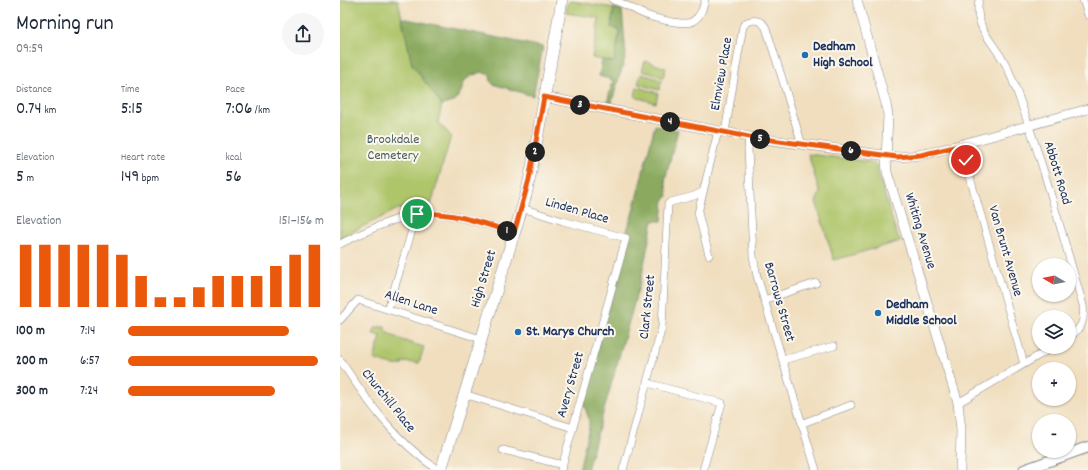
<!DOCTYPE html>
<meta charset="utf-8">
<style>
:root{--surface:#fff;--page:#f6f6f7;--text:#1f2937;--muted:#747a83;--accent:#ea580c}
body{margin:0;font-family:Dekko,sans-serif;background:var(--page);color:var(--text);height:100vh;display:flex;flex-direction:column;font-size:15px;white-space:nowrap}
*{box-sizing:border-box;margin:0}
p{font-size:13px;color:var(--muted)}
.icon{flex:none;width:22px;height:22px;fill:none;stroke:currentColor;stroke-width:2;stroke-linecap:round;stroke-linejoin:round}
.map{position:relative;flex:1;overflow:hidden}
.drawer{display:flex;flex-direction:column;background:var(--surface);width:340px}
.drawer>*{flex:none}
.needle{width:26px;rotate:279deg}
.fabs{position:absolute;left:692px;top:258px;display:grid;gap:8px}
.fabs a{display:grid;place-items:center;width:44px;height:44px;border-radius:50%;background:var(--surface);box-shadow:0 1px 3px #0004;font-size:20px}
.pin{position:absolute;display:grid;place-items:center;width:34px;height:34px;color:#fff;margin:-17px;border:2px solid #fff;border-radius:50%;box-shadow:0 1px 4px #0007}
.km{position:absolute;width:20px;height:20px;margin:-10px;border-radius:50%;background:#222;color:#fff;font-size:11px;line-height:20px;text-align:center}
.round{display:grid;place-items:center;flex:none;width:42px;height:42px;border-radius:21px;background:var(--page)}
.headline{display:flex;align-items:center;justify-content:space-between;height:68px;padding:0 16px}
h1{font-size:22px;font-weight:600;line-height:30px}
.figures{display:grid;grid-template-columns:repeat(3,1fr);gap:6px;height:68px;padding:4px 16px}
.figures div{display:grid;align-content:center}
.figures b{font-size:17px;font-weight:600}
.figures small{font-size:11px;font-weight:400}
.figures p{font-size:11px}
.chart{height:112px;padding:8px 16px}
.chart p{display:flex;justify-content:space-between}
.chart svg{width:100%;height:72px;margin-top:4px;stroke:var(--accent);stroke-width:6}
ul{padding:0 16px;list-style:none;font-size:13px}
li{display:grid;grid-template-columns:64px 48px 1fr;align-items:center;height:30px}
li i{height:10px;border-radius:5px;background:var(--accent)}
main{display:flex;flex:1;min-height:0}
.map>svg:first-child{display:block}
.green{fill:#afc56a;stroke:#657a64}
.forest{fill:#8baa5e;stroke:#536c5e}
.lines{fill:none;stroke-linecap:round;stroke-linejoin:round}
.minor-casing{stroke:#86868e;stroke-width:8}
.tertiary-casing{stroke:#86868e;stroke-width:10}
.secondary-casing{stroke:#86868e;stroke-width:12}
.primary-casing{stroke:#86868e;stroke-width:12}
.minor{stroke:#fff;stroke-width:7}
.tertiary{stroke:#fff;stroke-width:9}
.secondary{stroke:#fff;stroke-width:10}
.primary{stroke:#fff;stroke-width:11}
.route-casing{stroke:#fff;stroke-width:8}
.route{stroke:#ea580c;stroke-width:5}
.poi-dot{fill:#1f6fb2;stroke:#fbf7ec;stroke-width:1.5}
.labels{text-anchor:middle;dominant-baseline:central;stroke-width:4;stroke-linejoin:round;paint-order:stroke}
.poi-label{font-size:14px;font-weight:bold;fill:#1b2f5e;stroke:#fbf7ec;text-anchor:start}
.street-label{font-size:14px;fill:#1b2f5e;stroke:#fbf7ec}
.park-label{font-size:14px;fill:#475c62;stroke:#fbf7ec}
</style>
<main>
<section class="drawer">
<div class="headline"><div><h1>Morning run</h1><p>09:59</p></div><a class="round"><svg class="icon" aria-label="share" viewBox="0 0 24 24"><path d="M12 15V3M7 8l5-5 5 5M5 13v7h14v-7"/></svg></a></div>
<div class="figures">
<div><p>Distance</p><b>0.74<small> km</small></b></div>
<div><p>Time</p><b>5:15</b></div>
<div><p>Pace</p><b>7:06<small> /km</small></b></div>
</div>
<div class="figures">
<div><p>Elevation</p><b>5<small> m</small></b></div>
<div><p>Heart rate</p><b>149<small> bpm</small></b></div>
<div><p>kcal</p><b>56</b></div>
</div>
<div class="chart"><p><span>Elevation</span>151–156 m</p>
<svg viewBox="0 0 160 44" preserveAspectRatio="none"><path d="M5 44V6M15 44V6M25 44V6M35 44V6M45 44V6M55 44V12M65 44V25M75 44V38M85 44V38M95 44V32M105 44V25M115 44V25M125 44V25M135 44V19M145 44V12M155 44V6"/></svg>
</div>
<ul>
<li><b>100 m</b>7:14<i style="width:82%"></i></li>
<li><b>200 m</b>6:57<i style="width:97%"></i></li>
<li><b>300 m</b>7:24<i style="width:75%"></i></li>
</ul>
</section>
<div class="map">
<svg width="748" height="470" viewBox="0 0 748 470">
<rect width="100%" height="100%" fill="#fbf7ec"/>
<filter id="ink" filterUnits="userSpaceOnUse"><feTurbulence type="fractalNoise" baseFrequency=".025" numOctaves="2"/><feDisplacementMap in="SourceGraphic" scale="8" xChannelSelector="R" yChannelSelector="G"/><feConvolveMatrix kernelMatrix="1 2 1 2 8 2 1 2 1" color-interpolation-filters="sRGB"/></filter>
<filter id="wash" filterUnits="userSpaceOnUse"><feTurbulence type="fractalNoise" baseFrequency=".012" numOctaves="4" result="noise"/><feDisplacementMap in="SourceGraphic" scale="16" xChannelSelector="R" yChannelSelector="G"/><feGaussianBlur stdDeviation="0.9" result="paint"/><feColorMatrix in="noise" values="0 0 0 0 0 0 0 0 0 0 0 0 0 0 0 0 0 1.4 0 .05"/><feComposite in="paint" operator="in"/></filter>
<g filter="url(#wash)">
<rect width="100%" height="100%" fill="#f0debe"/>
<path class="green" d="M0,0h58l14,64 30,41 -4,17 13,14 -21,72 -32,1 -58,29z
M232,1l42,7 -3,19 9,3 -6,32 -22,-4 7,-40 -33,-5 2,-10z
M305,61l21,7 -3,9 -21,-6z
M301,74l21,6 -3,10 -21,-6z
M297,87l21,6 -2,10 -21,-6z
M468,154l63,8 6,4 2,11 18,58 4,6 -67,19 -18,-58 4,-9z
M36,327h9v4c12,8 25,12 39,16l-5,16 -17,-1v3c-10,1 -18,-2 -28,-6l7,-23 -8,-2z"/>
<path class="forest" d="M274,8l8,2 4,45 -15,50 -4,-2 6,-23 -14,-4 3,-16 12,2 6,-32 -9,-3z
M62,18l141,29 -10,49 -40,-12 -2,-2 -1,-7 -9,-3 -10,4 -6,4 -4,12 -7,10 -12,3 -30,-41z
M315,125l23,5 -13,50 3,16 -4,3 -2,22h-9l-12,58 -54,191h-8l10,-43v-8l-6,-17 45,-165 -2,-3 6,-19z"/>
</g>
<g filter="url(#ink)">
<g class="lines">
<defs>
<path id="minor" d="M273,0c10,3 17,7 26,12 9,5 46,15 54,9 8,-5 10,-13 12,-21
M639,0c-7,29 20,47 30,71 30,76 51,156 74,234 2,15 -1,24 -14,32
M743,0l5,15
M385,132l18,-106 4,-4c7,-3 15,-2 19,6l16,50 20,67
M409,137l-1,12 5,107 4,20 59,194
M623,145l8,36 53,183
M182,208l41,13 63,17 -65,232
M0,244c36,-18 73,-37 114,-28 20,4 40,11 60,17
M369,255l-11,-42 20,-82
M424,300l52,-17
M48,309l29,-95
M0,320l18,-20 123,39
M0,360c29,43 54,80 98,110
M443,360l51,-14
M307,383l75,20 -19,67
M124,394l109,34
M618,403l95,-56
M463,423l48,-18
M163,450l60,15
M283,470l39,-143 6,-123 3,-2 23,-6 8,-4"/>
<path id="tertiary" d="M517,0l29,104 2,11 -2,45 1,12 71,231 3,27 -1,40
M204,97l205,40 148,20 15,-1 18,-3 158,-44"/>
<path id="secondary" d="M684,470l64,-23"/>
<path id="primary" d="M101,470l85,-275 6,-28 30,-167"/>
</defs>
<use href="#minor" class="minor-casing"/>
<use href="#tertiary" class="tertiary-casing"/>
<use href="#secondary" class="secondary-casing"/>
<use href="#primary" class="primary-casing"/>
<use href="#minor" class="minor"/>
<use href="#tertiary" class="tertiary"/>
<use href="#secondary" class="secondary"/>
<use href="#primary" class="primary"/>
</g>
</g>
<g class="lines" filter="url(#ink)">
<defs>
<path id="route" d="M77,214c34,-3 65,9 97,19l15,-53 15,-83 205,40 148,20 24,-2 42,-10 3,15"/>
</defs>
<use href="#route" class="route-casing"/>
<use href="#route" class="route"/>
</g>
<g class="poi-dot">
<circle cx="465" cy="55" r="4"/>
<circle cx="538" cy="313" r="4"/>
<circle cx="178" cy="332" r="4"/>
</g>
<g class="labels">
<g class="poi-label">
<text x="473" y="47">Dedham<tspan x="473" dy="16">High School</tspan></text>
<text x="546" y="305">Dedham<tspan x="546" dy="16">Middle School</tspan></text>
<text x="186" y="332">St. Marys Church</text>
</g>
<g class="street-label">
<text transform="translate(382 74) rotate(-80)">Elmview Place</text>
<text transform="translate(717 173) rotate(73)">Abbott Road</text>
<text transform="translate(237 211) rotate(16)">Linden Place</text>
<text transform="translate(580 231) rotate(73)">Whiting Avenue</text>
<text transform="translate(665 251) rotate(74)">Van Brunt Avenue</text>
<text transform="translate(144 279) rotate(-73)">High Street</text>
<text transform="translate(439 302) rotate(74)">Barrows Street</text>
<text transform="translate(71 303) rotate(18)">Allen Lane</text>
<text transform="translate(308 307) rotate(-84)">Clark Street</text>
<text transform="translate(231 385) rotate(-74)">Avery Street</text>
<text transform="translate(48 401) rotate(51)">Churchill Place</text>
</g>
<g class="park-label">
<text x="53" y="140">Brookdale<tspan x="53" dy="16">Cemetery</tspan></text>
</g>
</g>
</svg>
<div class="fabs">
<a><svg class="needle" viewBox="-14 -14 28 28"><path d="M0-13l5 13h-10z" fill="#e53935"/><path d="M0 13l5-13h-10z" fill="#747a83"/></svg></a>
<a><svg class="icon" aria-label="layers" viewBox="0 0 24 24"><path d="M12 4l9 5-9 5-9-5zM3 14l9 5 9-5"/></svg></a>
<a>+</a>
<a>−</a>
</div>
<div class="pin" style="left:77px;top:214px;background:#1e9e55"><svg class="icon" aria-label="arrive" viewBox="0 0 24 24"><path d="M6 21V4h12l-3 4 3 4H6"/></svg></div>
<div class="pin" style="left:626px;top:160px;background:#d93025"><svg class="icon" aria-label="check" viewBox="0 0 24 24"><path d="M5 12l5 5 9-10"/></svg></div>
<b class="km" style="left:167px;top:231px">1</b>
<b class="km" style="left:195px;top:152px">2</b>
<b class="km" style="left:240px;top:105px">3</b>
<b class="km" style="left:330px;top:122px">4</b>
<b class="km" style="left:420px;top:139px">5</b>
<b class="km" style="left:511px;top:151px">6</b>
</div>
</main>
